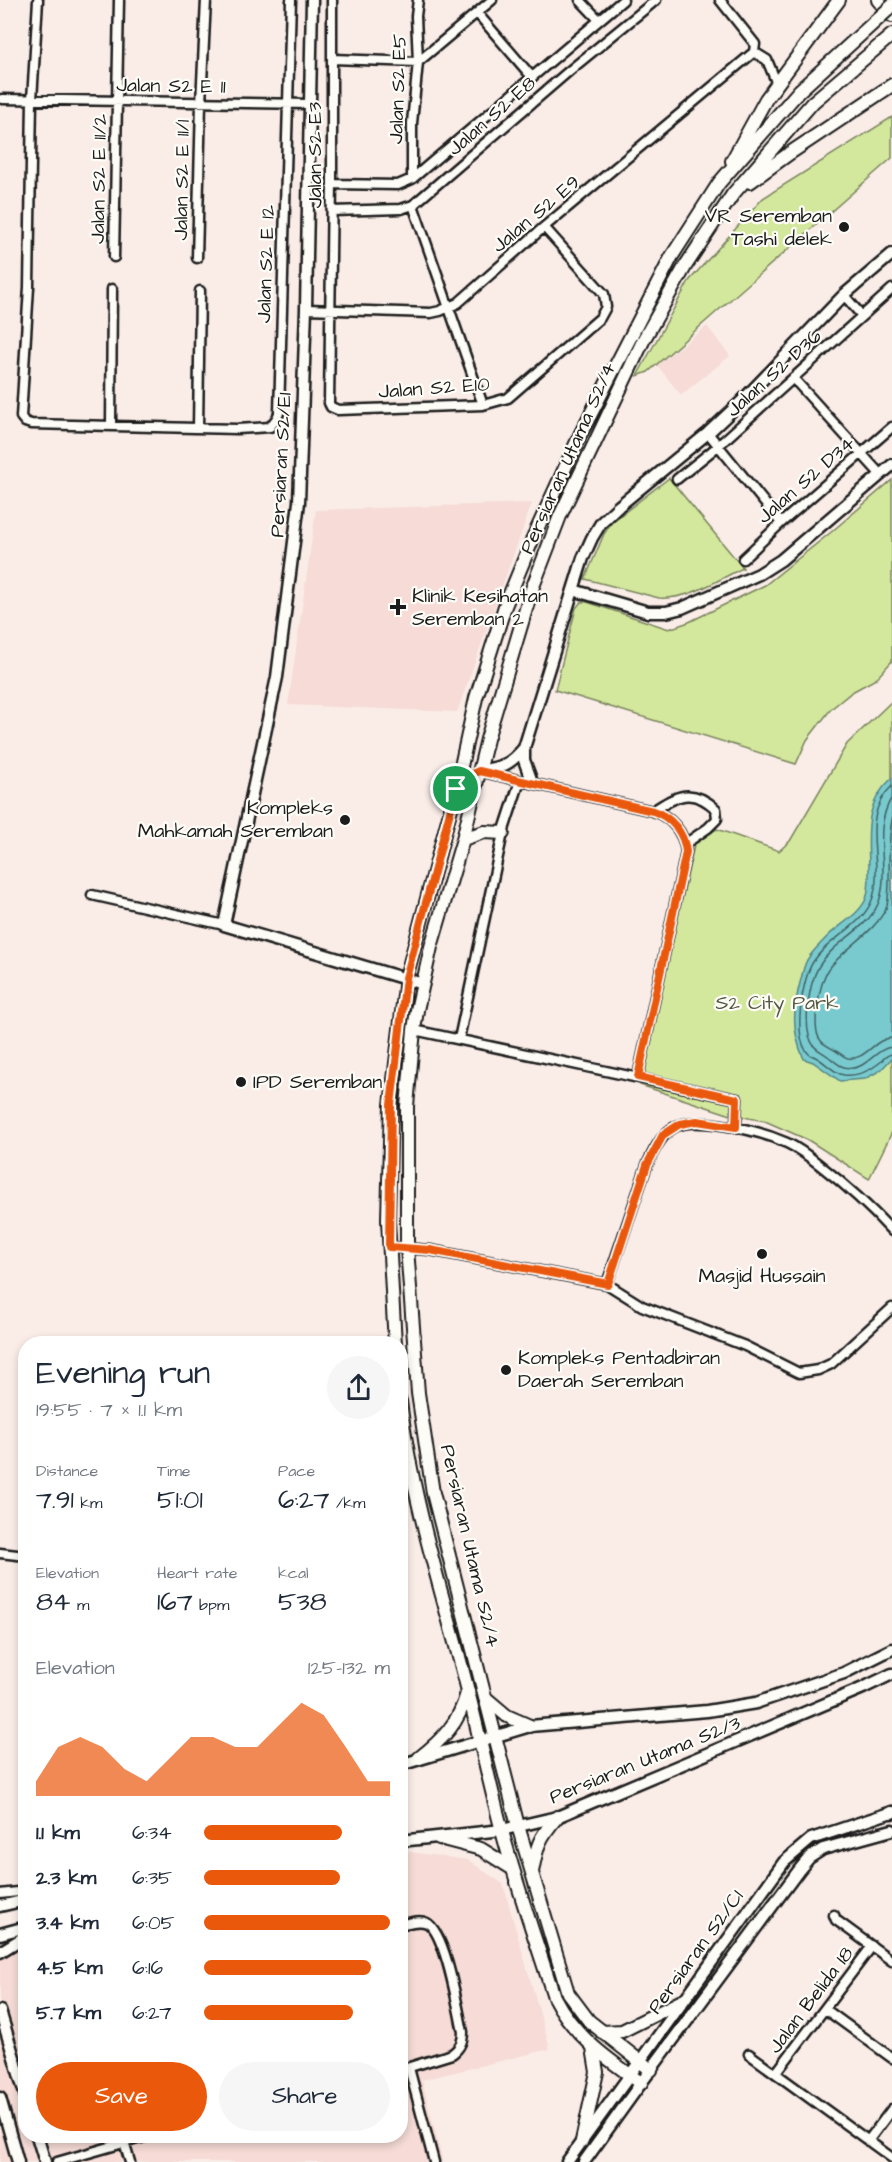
<!DOCTYPE html>
<meta charset="utf-8">
<style>
:root{--surface:#fff;--page:#f6f6f7;--text:#1f2937;--muted:#747a83;--accent:#ea580c}
body{margin:0;font-family:"Architects Daughter",sans-serif;background:var(--page);color:var(--text);height:100vh;display:flex;flex-direction:column;font-size:22px;white-space:nowrap}
*{box-sizing:border-box;margin:0}
p{font-size:20px;color:var(--muted)}
.icon{flex:none;width:33px;height:33px;fill:none;stroke:currentColor;stroke-width:2;stroke-linecap:round;stroke-linejoin:round}
.map{position:relative;flex:1;overflow:hidden}
.drawer{position:absolute;left:18px;top:1336px;width:390px;height:807px;display:flex;flex-direction:column;background:var(--surface);border-radius:24px;box-shadow:0 3px 9px #0003}
.drawer>*{flex:none}
.pin{position:absolute;display:grid;place-items:center;width:51px;height:51px;color:#fff;margin:-26px;border:3px solid #fff;border-radius:50%;box-shadow:0 2px 6px #0007}
.round{display:grid;place-items:center;flex:none;width:63px;height:63px;border-radius:32px;background:var(--page)}
.overview{display:flex;align-items:center;justify-content:space-between;height:102px;padding:0 18px}
h1{font-size:33px;font-weight:600;line-height:45px}
.metrics{display:grid;grid-template-columns:repeat(3,1fr);gap:9px;height:102px;padding:6px 18px}
.metrics div{display:grid;align-content:center}
.metrics b{font-size:26px;font-weight:600}
.metrics small{font-size:16px;font-weight:400}
.metrics p{font-size:16px}
.chart{height:168px;padding:12px 18px}
.chart p{display:flex;justify-content:space-between}
.chart svg{width:100%;height:108px;margin-top:6px;fill:var(--accent);opacity:.7}
.primary-button{display:flex;gap:12px;margin-top:auto;padding:12px 18px}
.primary-button a{flex:1;height:69px;border-radius:36px;background:var(--accent);color:#fff;font-size:24px;font-weight:600;line-height:69px;text-align:center}
.primary-button a+a{background:var(--page);color:var(--text)}
ul{padding:0 18px;list-style:none;font-size:20px}
li{display:grid;grid-template-columns:96px 72px 1fr;align-items:center;height:45px}
li i{height:15px;border-radius:8px;background:var(--accent)}
.map>svg:first-child{display:block}
.built{fill:#f6dbd6}
.green{fill:#d3e89d;stroke:#78825c;stroke-width:1.5}
.water{fill:#78cacf;stroke:#538487;stroke-width:1.5}
.lines{fill:none;stroke-linecap:round;stroke-linejoin:round}
.shore{stroke:#416264;stroke-width:1.5}
.minor-casing{stroke:#1c1c1c;stroke-width:13}
.tertiary-casing{stroke:#1c1c1c;stroke-width:15}
.secondary-casing{stroke:#1c1c1c;stroke-width:15}
.primary-casing{stroke:#1c1c1c;stroke-width:16}
.minor{stroke:#fdfcf7;stroke-width:8}
.tertiary{stroke:#fdfcf7;stroke-width:10}
.secondary{stroke:#fdfcf7;stroke-width:10}
.primary{stroke:#fdfcf7;stroke-width:12}
.primary-bridge-casing{stroke:#1c1c1c;stroke-width:16;stroke-linecap:butt}
.primary-bridge{stroke:#fdfcf7;stroke-width:12}
.route-casing{stroke:#fff;stroke-width:12}
.route{stroke:#ea580c;stroke-width:8}
.poi-dot{fill:#1c1c1c;stroke:#fdfcf7;stroke-width:2}
.labels{text-anchor:middle;dominant-baseline:central;stroke-width:4.5;stroke-linejoin:round;paint-order:stroke}
.street-label{font-size:20px;fill:#1c1c1c;stroke:#fdfcf7}
.poi-label{font-size:20px;fill:#1c1c1c;stroke:#fdfcf7;text-anchor:start}
.park-label{font-size:20px;fill:#535943;stroke:#fdfcf7}
</style>
<div class="map">
<svg width="892" height="2162" viewBox="0 0 892 2162">
<rect width="100%" height="100%" fill="#faede8"/>
<filter id="ink" filterUnits="userSpaceOnUse"><feTurbulence type="fractalNoise" baseFrequency=".0167" numOctaves="2"/><feDisplacementMap in="SourceGraphic" scale="12" xChannelSelector="R" yChannelSelector="G"/><feConvolveMatrix kernelMatrix="1 2 1 2 8 2 1 2 1" color-interpolation-filters="sRGB"/></filter>
<g filter="url(#ink)">
<path class="built" d="M707,326l23,30 -49,39 -24,-30z
M532,503l-75,209 -169,-7 28,-195z
M410,1852l58,8 35,24 47,165 -128,31 21,82h-443v-222l25,-7 1,203h374l1,-283z"/>
<path class="green" d="M892,117v41l-244,214 -11,4 52,-95 74,-83z
M669,478l74,90c-26,12 -54,32 -84,30l-74,-19 19,-45 8,-12z
M892,480v181l-16,18 -24,13 -21,17 -24,31 -11,24 -241,-74 21,-82 5,-6h6l82,27 20,-7 76,-37 65,-52z
M892,701v431l-23,47 -61,-39 -43,-19 -37,-7 -88,-29 55,-244 22,-12 62,22 11,-10 57,-97z"/>
<path class="water" d="M892,778v280l-11,12 -16,9 -25,2 -27,-19 -9,-3c-13,-28 -11,-51 -3,-80 2,-7 3,-16 8,-22 5,-7 12,-14 18,-20 13,-13 31,-21 39,-38 3,-8 3,-19 3,-27 0,-38 -7,-66 23,-94z"/>
<g class="lines">
<path class="shore" d="M892,786c-35,33 -6,77 -20,114 -10,27 -44,38 -59,62 -11,17 -21,76 -4,92 2,2 6,2 8,4 8,4 18,16 27,17 12,1 24,-3 34,-11 5,-4 7,-9 14,-10
M892,797c-22,36 0,74 -14,107 -12,27 -44,37 -59,62 -10,17 -18,64 -5,80 3,4 10,7 15,11 4,3 10,9 15,10 21,7 30,-19 48,-20
M892,820c-6,28 0,59 -5,86 -12,28 -42,40 -59,64 -8,11 -18,59 -7,71 3,4 11,7 15,10 4,2 8,6 12,7 18,3 26,-20 44,-20"/>
<defs>
<path id="minor" d="M38,0l-6,100 -3,187 -8,130 4,5 6,2 206,5 33,-2 7,-9 2,-5 12,-413
M332,0v184l-3,219 2,4 7,3 145,-5 25,-7 92,-80 6,-11 -2,-13 -60,-67
M580,0l19,20
M720,0l35,44 -1,8
M477,13l55,64
M754,52l13,8 10,24
M332,59l86,3 74,-62
M2,99l307,5
M412,179v-56l6,-61 -2,-46 2,-16
M332,184l66,1 14,-6 211,-179
M413,205l70,200
M332,211l69,-2 12,-4 156,-134 87,-71
M114,257l5,-257
M197,258l4,-155 5,-103
M844,295l18,21
M306,309l125,4 9,-2 18,-8 86,-76 210,-175
M793,378l87,96
M111,425l1,-136
M198,428l2,-137
M708,433l73,90
M677,479l41,-33 174,-157
M743,559l38,-36 111,-96
M483,772l170,39c18,6 31,21 33,41l-48,225
M653,811c24,-16 39,-24 63,-2l1,10 -9,9 -23,16
M92,895l132,30
M414,1030l323,69 -1,28
M459,1039l44,-206 17,-52
M389,1247l41,3 177,34 40,-119c19,-42 30,-46 75,-40 21,3 45,9 65,18 13,6 24,15 34,23 26,20 49,41 71,65
M607,1284l35,22 103,40 54,27 19,-3 13,-6 61,-56
M0,1553l26,3
M0,1894l26,-3
M834,1915l2,5 56,41
M400,1925c9,-2 19,-6 27,-2 19,10 31,87 36,109 0,10 -3,16 -11,22l-52,16
M825,2009l67,49
M749,2054l143,104
M409,2068l25,94
M776,2073l96,-127
M122,2136l8,26
M868,2141l24,-32
M57,2162l91,-26"/>
<path id="tertiary" d="M312,0l-6,309 -7,193 -22,175 -53,248 199,59
M573,590l75,22h18l16,-4 77,-34 22,-14 111,-95
M479,771c23,-4 30,-5 45,-23
M532,782l-8,-22v-12l59,-190 9,-20 9,-15 18,-17 89,-73 33,-31 103,-107 48,-41
M0,1952l26,-16
M0,2011l26,86
M0,2098l18,64
M37,2136l8,26
M567,2162l217,-300 27,-23 81,-27
M584,2162l57,-79 158,-213 10,-12 14,-9 69,-19"/>
<path id="secondary" d="M400,1765l130,-39 177,-15 49,-8 88,-30 48,-24
M892,1812v1
M400,1841l102,-11 55,-13 306,-129 29,-14
M0,1906l26,-6
M0,1934l26,-7"/>
<path id="primary" d="M878,0l14,16
M732,161l34,-62 73,-99
M750,182l40,-29 102,-68
M463,839l21,-7 19,1
M395,1344l-7,-124 3,-115 15,-127 50,-189 20,-91 29,-92 28,-68 47,-103 92,-179 47,-73 80,-92
M400,1401c11,91 38,179 62,267 14,52 25,106 39,159 15,57 35,114 53,170 20,39 52,61 87,86
M487,1699l20,17 23,10
M419,1758c24,-19 40,-35 48,-65
M439,1838l42,11 32,20
M532,1872c5,-27 7,-34 25,-55
M602,2032l20,-1 60,-30
M651,2070l-62,-49 -21,-28 -50,-167 -85,-333 -15,-100 -11,-145v-142l7,-76 3,-20 14,-63 32,-108 24,-100 45,-150 28,-73 84,-177 42,-74 47,-71 80,-92 79,-67
M582,2141l15,-69 -4,-24"/>
</defs>
<use href="#minor" class="minor-casing"/>
<use href="#tertiary" class="tertiary-casing"/>
<use href="#secondary" class="secondary-casing"/>
<use href="#primary" class="primary-casing"/>
<use href="#minor" class="minor"/>
<use href="#tertiary" class="tertiary"/>
<use href="#secondary" class="secondary"/>
<use href="#primary" class="primary"/>
<defs>
<path id="primary-bridge" d="M799,91l93,-85"/>
</defs>
<use href="#primary-bridge" class="primary-bridge-casing"/>
<use href="#primary-bridge" class="primary-bridge"/>
</g>
</g>
<g class="lines" filter="url(#ink)">
<defs>
<path id="route" d="M479,771l174,40c18,6 31,21 33,41l-48,225 99,22 -1,28 -39,-6 -17,3 -17,11 -16,30 -39,119 -178,-34 -41,-3 2,-142 15,-127 50,-189 14,-14z"/>
</defs>
<use href="#route" class="route-casing"/>
<use href="#route" class="route"/>
</g>
<g class="poi-dot">
<circle cx="844" cy="227" r="6"/>
<path d="M395 598h6v6h6v6h-6v6h-6v-6h-6v-6h6z"/>
<circle cx="345" cy="820" r="6"/>
<circle cx="241" cy="1082" r="6"/>
<circle cx="762" cy="1254" r="6"/>
<circle cx="506" cy="1370" r="6"/>
</g>
<g class="labels">
<g class="street-label">
<text transform="translate(171 86) rotate(1)">Jalan S2 E 11</text>
<text transform="translate(398 89) rotate(-88)">Jalan S2 E5</text>
<text transform="translate(492 116) rotate(-41)">Jalan S2 E8</text>
<text transform="translate(315 155) rotate(-90)">Jalan S2 E3</text>
<text transform="translate(99 179) rotate(-89)">Jalan S2 E 11/2</text>
<text transform="translate(182 180) rotate(-89)">Jalan S2 E 11/1</text>
<text transform="translate(536 214) rotate(-40)">Jalan S2 E9</text>
<text transform="translate(266 264) rotate(-88)">Jalan S2 E 12</text>
<text transform="translate(774 373) rotate(-42)">Jalan S2 D36</text>
<text transform="translate(434 388) rotate(-4)">Jalan S2 E10</text>
<text transform="translate(568 458) rotate(-66)">Persiaran Utama S2/4</text>
<text transform="translate(281 465) rotate(-87)">Persiaran S2/E1</text>
<text transform="translate(806 480) rotate(-41)">Jalan S2 D34</text>
<text transform="translate(470 1546) rotate(77)">Persiaran Utama S2/4</text>
<text transform="translate(645 1760) rotate(-22)">Persiaran Utama S2/3</text>
<text transform="translate(696 1952) rotate(-54)">Persiaran S2/C1</text>
<text transform="translate(811 2000) rotate(-53)">Jalan Belida 18</text>
</g>
<g class="poi-label">
<text x="832" y="216" text-anchor="end">VR Seremban<tspan x="832" dy="23">Tashi delek</tspan></text>
<text x="412" y="596">Klinik Kesihatan<tspan x="412" dy="23">Seremban 2</tspan></text>
<text x="333" y="808" text-anchor="end">Kompleks<tspan x="333" dy="23">Mahkamah Seremban</tspan></text>
<text x="253" y="1082">IPD Seremban</text>
<text x="762" y="1276" text-anchor="middle">Masjid Hussain</text>
<text x="518" y="1358">Kompleks Pentadbiran<tspan x="518" dy="23">Daerah Seremban</tspan></text>
</g>
<g class="park-label">
<text x="777" y="1003">S2 City Park</text>
</g>
</g>
</svg>
<div class="pin" style="left:456px;top:789px;background:#1e9e55"><svg class="icon" aria-label="arrive" viewBox="0 0 24 24"><path d="M6 21V4h12l-3 4 3 4H6"/></svg></div>
<section class="drawer">
<div class="overview"><div><h1>Evening run</h1><p>19:55 · 7 × 1.1 km</p></div><a class="round"><svg class="icon" aria-label="share" viewBox="0 0 24 24"><path d="M12 15V3M7 8l5-5 5 5M5 13v7h14v-7"/></svg></a></div>
<div class="metrics">
<div><p>Distance</p><b>7.91<small> km</small></b></div>
<div><p>Time</p><b>51:01</b></div>
<div><p>Pace</p><b>6:27<small> /km</small></b></div>
</div>
<div class="metrics">
<div><p>Elevation</p><b>84<small> m</small></b></div>
<div><p>Heart rate</p><b>167<small> bpm</small></b></div>
<div><p>kcal</p><b>538</b></div>
</div>
<div class="chart"><p><span>Elevation</span>125–132 m</p>
<svg viewBox="0 0 160 44" preserveAspectRatio="none"><path d="M0 44V38L10 24L20 20L30 24L40 33L50 38L60 29L70 20L80 20L90 24L100 24L110 15L120 6L130 11L140 24L150 38L160 38V44z"/></svg>
</div>
<ul>
<li><b>1.1 km</b>6:34<i style="width:74%"></i></li>
<li><b>2.3 km</b>6:35<i style="width:73%"></i></li>
<li><b>3.4 km</b>6:05<i style="width:100%"></i></li>
<li><b>4.5 km</b>6:16<i style="width:90%"></i></li>
<li><b>5.7 km</b>6:27<i style="width:80%"></i></li>
</ul>
<div class="primary-button"><a>Save</a><a>Share</a></div>
</section>
</div>
